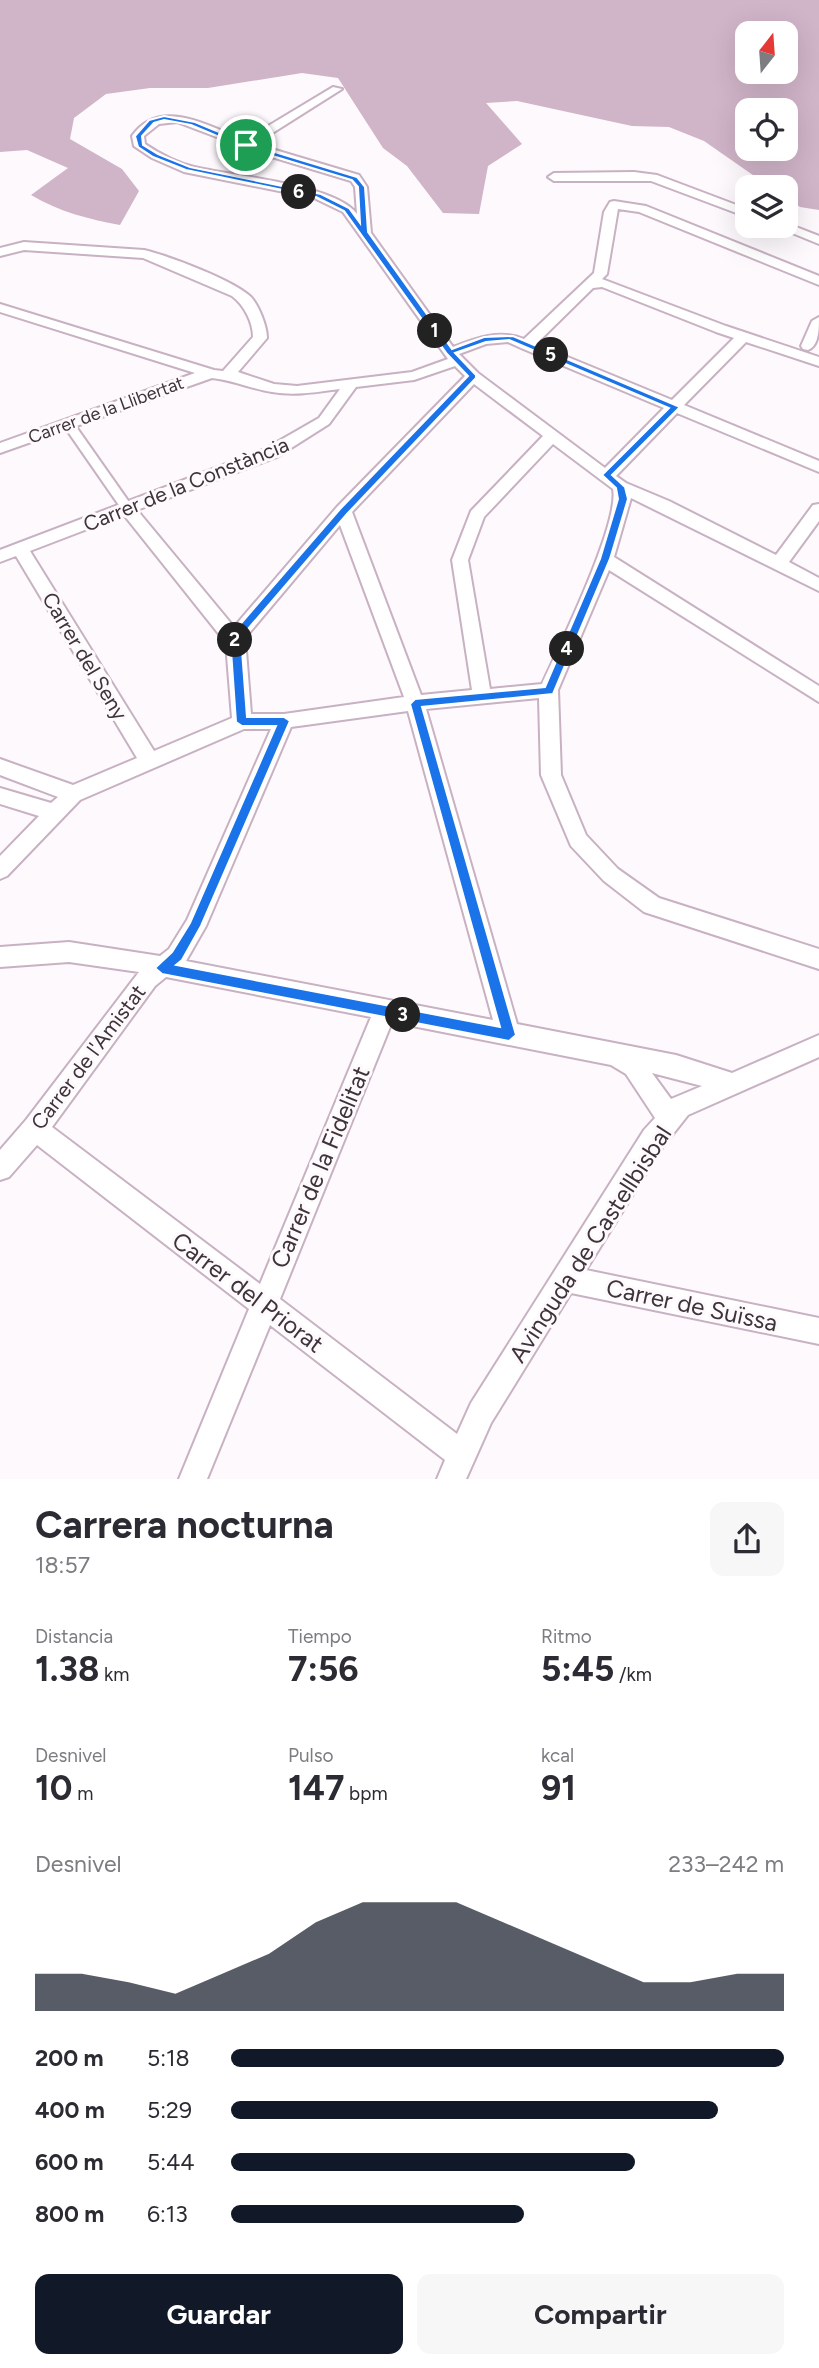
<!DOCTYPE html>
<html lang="es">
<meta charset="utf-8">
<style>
:root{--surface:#fff;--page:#f7f7f7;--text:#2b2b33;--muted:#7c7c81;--accent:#111827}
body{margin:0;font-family:Figtree,sans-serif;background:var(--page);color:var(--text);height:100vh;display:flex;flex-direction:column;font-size:26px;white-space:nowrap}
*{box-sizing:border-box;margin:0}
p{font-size:23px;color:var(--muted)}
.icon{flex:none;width:38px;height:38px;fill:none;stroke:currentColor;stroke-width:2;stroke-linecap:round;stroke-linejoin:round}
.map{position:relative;height:1479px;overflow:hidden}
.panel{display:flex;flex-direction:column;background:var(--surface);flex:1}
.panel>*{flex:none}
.needle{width:46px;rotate:17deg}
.fabs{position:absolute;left:735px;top:21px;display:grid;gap:14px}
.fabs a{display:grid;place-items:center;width:63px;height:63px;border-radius:14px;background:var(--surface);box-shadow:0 7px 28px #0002;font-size:35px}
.pin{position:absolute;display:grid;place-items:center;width:60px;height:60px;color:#fff;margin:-30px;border:4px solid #fff;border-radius:50%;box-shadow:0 2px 7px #0007}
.km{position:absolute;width:35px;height:35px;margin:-18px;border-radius:50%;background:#222;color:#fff;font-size:19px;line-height:35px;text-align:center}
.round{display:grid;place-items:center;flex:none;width:74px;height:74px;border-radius:14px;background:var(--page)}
.head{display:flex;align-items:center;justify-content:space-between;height:119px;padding:0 35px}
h1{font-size:38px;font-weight:700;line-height:52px}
.metrics{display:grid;grid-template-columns:repeat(3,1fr);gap:10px;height:119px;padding:7px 35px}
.metrics div{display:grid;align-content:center}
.metrics b{font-size:35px;font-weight:700}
.metrics small{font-size:19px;font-weight:400}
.metrics p{font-size:19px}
.chart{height:196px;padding:14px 35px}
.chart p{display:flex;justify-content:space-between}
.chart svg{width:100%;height:126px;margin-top:7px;fill:var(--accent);opacity:.7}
.primary-button{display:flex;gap:14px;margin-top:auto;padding:14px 35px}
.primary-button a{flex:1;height:80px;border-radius:14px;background:var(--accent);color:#fff;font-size:28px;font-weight:700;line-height:80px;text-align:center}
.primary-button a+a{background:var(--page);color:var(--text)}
ul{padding:0 35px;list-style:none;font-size:23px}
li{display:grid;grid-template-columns:112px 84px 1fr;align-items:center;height:52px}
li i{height:18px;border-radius:9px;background:var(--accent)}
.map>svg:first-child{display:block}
.forest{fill:#d0b4c8;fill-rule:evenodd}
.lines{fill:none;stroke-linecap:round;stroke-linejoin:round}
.pedestrian-casing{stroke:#c8b1c2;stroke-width:4}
.minor-casing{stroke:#c8b1c2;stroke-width:4}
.pedestrian{fill:#fff;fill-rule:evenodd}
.minor{fill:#fff;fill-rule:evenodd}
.route{fill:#1a73e8;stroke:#fff;stroke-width:2;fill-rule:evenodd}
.labels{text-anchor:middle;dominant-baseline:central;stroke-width:6;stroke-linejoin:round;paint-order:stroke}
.far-street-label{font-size:18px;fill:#3d343a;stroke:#fef9fc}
.street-label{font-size:21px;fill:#3d343a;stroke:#fef9fc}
.near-street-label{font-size:24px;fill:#3d343a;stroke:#fef9fc}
</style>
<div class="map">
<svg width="819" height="1479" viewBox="0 0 819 1479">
<rect width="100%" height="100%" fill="#fef9fc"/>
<path class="forest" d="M0,0h819v210l-19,-3 -14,-9v-11h-16l-66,-46 -35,-14 -37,-1 -115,-25 -31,2 36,41 -34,22 -9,48 -36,-1 -36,-47 -24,-18 -45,-70 -36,-5 -94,15h-58l-44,6 -32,24 -4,21 52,30 17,22 -19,34c-32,-6 -60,-13 -89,-30l37,-27 -41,-18 -27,2zM786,33v39h-39v-39zM786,110v39h-39v-39z"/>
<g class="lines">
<defs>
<path id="pedestrian" d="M68,420l4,1 59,84v6h-8l-61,-88z"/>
<path id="minor" d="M333,87l9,2 -87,55 104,31 8,12 4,46 82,114c23,-9 47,-18 71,-8l70,-66 10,-61 6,-10 4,-1 32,5 173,70v9l-180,-73 -21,-3 -11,65 -5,5 124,47 93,31v9l-73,-24 -62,63 135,56v11l-142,-59 -61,63 10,7 43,18 107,54 37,-50 6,-1v17l-30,41 30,16v13l-188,-93 -17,59 205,129v16l-210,-132 -51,120 3,85 25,60 32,34 41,29 160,51v20l-175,-57 -40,-31 -33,-35 -30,-71 -2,-77 -113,11 91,315 159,31 56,18 87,-38v22l-131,58 -26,33 -76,122 233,48v26l-248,-51 -80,130 -25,56h-29l8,-19 -175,-135 -63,154h-28l70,-170 -212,-164 -28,32 -9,3v-30l26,-30 113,-148 -70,-10 -69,5v-20l69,-5 91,14 9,-7 18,-29 84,-191h-27l-164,71 -73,76 -7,3v-23l39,-40 -39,-12v-16l51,15 7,-6 -58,-22v-16l73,26 64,-27 -121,-202 -16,6v-12l265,-101 54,-31 21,-29c-23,3 -45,7 -68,3 -20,-3 -36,-11 -60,-14l-212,75v-10l195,-70 -195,-61v-8l214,66 9,1 30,-34c0,-15 -9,-32 -21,-41l-89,-38 -119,-8 -24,6v-8l24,-6 120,8c25,6 89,30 107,47 8,9 16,29 16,41l-29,34 36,12 23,2 115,-14 36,-13 -105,-147 -29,-14 -130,-26 -32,-14 -18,-12 -2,-10c28,-40 77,-9 113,4zM177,122l85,32 89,27 4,6 2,27c-22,-30 -125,-38 -163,-47 -17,-4 -34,-13 -49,-23l-1,-8 15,-12zM602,287l114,45 18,6 -62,62 -136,-56 57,-56zM508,342l13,6 143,60 -59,60 -127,-95 -19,-19 27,-10zM455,366l10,10 -128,131 -103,120 -97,-117 140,-53 52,-33 27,-37 58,-7zM474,384l69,52 -72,75 -19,49 20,130 -51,5 -69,-183zM553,444l60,45c7,33 -54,158 -71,195l-52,5 -22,-129 16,-43zM124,515l102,128 6,75 -78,33 -124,-200zM340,525l64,172 -120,17h-33l-6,-76zM408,711l85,309 -307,-59 20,-35 85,-199zM166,977l205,40 -111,267 -208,-157 103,-141zM392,1022l219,43 15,9 29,44 -11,12 -173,273 -14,31 -177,-135zM652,1073l50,13 -31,13z
M634,172l23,3 90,34v8l-96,-36h-97l-6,-4 6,-4z
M786,223l33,13v8l-44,-18h11z
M819,317c0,12 0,29 -11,33l-5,-1 -2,-3 11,-25z"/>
</defs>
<use href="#pedestrian" class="pedestrian-casing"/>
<use href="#minor" class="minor-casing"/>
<use href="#pedestrian" class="pedestrian"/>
<use href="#minor" class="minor"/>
</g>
<path class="route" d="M164,116l31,6 53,22 109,33 8,10 3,45 84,117 32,-12 29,-1 167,71 -68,68 13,12 3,12 -18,60 -57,135 -131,13 94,328 -7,6 -347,-67 -7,-6 17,-16 18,-29 86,-197h-34l-6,-4 -6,-86 110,-127 128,-133 -21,-22 -103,-143 -28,-14 -130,-27 -33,-13 -15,-10 -3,-11 14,-16zM164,120l27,5 52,22 109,33 6,7 2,36 -11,-15 -28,-14 -131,-27 -32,-13 -15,-9 -1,-9 12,-13zM509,340l160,68 -67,67 14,13 2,11 -18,60 -55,128 -130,12 -5,5 90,323 -324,-62 6,-5 19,-34 89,-205 -6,-4h-37l-6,-80 106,-123 129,-136v-3l-21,-22 31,-11z"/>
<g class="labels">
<g class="far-street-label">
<text transform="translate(106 410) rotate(-20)">Carrer de la Llibertat</text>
</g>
<g class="street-label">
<text transform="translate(186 484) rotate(-22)">Carrer de la Constància</text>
<text transform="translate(85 656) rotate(59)">Carrer del Seny</text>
<text transform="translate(88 1057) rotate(-53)">Carrer de l'Amistat</text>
</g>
<g class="near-street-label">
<text transform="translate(320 1167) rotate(-67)">Carrer de la Fidelitat</text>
<text transform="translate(590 1244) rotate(-57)">Avinguda de Castellbisbal</text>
<text transform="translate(248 1292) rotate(37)">Carrer del Priorat</text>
<text transform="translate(692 1305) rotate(12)">Carrer de Suïssa</text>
</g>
</g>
</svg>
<div class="fabs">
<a><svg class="needle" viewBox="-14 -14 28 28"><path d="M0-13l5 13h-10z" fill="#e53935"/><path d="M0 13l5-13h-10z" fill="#7c7c81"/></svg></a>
<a><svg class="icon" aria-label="locate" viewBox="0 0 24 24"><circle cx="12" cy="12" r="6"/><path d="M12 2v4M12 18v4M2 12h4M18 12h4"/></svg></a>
<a><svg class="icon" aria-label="layers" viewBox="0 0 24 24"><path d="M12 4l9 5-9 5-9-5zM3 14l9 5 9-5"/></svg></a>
</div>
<div class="pin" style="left:246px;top:145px;background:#1e9e55"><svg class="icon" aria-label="arrive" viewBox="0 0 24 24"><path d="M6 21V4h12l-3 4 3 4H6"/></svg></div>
<b class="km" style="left:435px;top:331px">1</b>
<b class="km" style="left:235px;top:640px">2</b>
<b class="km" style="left:403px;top:1015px">3</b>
<b class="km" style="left:567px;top:649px">4</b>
<b class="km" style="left:551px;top:355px">5</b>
<b class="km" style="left:299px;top:192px">6</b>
</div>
<section class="panel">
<div class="head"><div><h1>Carrera nocturna</h1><p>18:57</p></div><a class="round"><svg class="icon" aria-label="share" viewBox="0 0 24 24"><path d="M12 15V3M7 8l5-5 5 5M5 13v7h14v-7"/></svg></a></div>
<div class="metrics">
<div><p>Distancia</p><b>1.38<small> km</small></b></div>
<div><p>Tiempo</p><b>7:56</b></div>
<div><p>Ritmo</p><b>5:45<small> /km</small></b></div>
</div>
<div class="metrics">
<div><p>Desnivel</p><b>10<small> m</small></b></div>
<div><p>Pulso</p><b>147<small> bpm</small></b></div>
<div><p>kcal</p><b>91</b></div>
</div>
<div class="chart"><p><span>Desnivel</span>233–242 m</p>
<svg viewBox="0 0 160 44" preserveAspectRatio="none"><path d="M0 44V31L10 31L20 34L30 38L40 31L50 24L60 13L70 6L80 6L90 6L100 13L110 20L120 27L130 34L140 34L150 31L160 31V44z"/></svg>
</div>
<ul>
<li><b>200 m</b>5:18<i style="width:100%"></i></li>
<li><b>400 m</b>5:29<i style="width:88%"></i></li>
<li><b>600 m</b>5:44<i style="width:73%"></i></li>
<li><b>800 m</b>6:13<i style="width:53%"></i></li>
</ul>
<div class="primary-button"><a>Guardar</a><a>Compartir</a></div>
</section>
